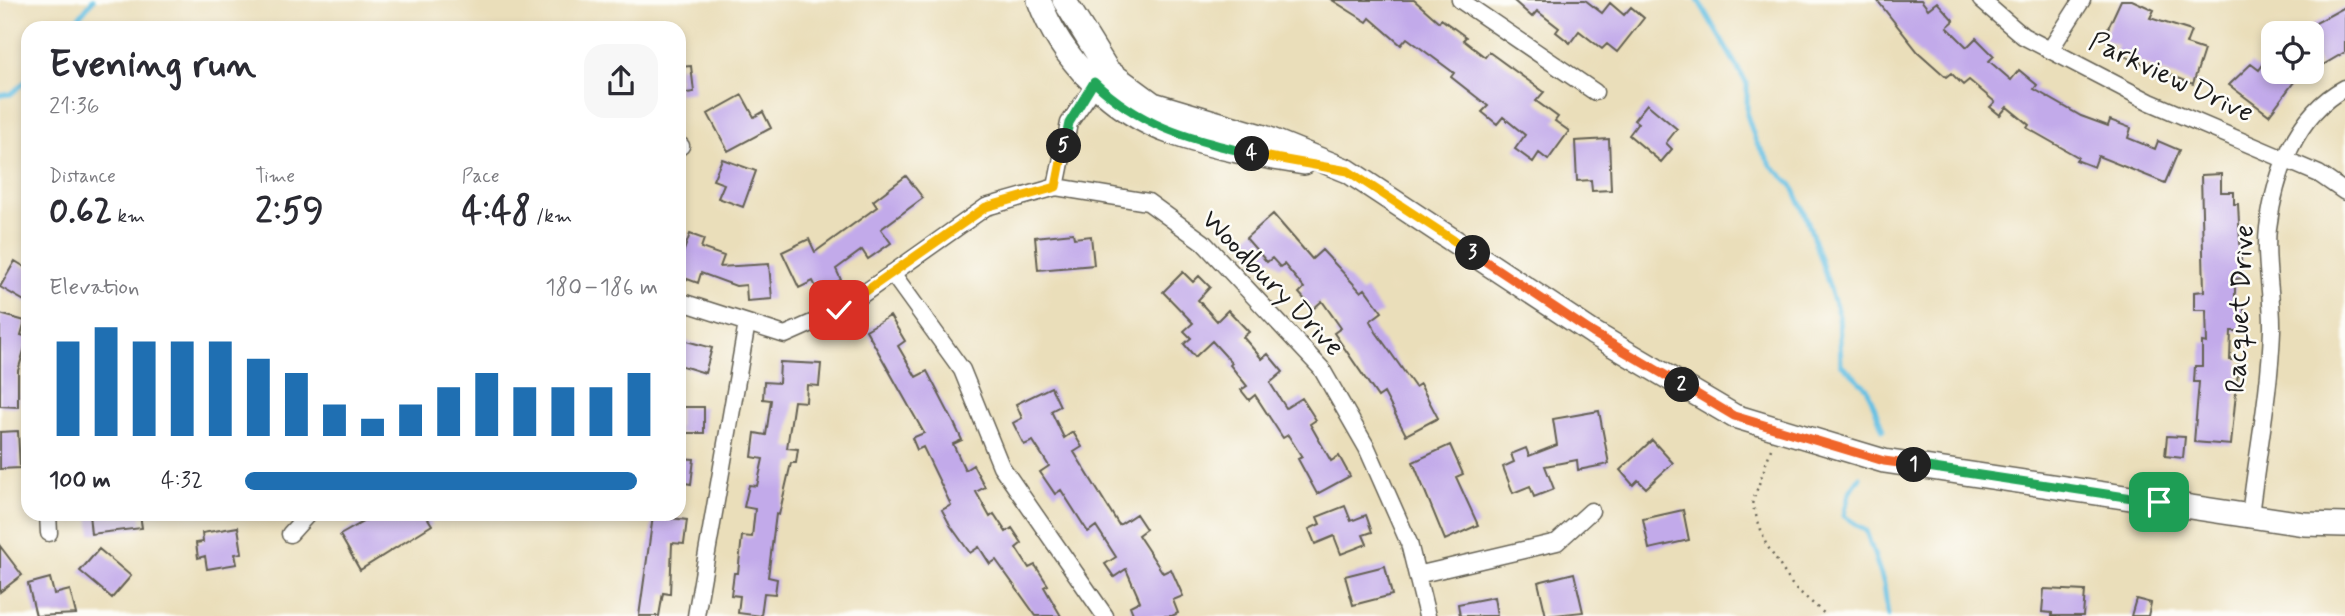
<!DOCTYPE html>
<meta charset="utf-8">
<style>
:root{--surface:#fff;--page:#f7f7f7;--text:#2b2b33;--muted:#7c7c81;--accent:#1f6fb2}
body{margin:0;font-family:Mynerve,sans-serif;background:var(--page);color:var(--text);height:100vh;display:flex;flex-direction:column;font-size:26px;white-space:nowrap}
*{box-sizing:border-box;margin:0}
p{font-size:23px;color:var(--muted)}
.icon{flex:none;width:38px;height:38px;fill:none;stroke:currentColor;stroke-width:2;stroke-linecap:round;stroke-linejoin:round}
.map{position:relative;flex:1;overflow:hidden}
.side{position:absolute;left:21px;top:21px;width:665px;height:500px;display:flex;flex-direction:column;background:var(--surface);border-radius:21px;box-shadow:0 4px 10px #0003}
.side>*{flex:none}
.tools{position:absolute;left:2261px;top:21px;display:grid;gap:14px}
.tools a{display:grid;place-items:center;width:63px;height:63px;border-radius:14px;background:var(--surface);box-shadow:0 4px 10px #0003;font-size:35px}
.pin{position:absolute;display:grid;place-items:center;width:60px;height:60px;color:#fff;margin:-30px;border-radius:14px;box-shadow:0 4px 10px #0006}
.km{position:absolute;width:35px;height:35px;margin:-18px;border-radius:50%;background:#222;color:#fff;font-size:19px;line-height:35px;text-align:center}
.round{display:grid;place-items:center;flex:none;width:74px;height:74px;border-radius:21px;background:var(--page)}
.summary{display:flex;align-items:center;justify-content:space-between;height:119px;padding:0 28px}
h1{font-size:38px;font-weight:800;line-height:52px}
.metrics{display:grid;grid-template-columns:repeat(3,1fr);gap:10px;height:119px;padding:7px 28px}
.metrics div{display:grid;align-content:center}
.metrics b{font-size:35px;font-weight:800}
.metrics small{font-size:19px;font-weight:400}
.metrics p{font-size:19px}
.chart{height:196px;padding:14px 28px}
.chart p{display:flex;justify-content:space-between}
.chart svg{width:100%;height:126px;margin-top:7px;stroke:var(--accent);stroke-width:6}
ul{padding:0 28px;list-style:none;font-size:23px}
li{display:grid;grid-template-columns:112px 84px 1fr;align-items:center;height:52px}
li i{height:18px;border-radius:9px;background:var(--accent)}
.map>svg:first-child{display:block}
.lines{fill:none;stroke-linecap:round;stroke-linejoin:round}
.stream{stroke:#65c0e3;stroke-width:5}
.building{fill:#c2aaea}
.street-casing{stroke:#646053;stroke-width:19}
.secondary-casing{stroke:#646053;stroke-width:26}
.path{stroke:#646053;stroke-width:2.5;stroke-dasharray:2 5;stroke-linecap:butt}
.street{stroke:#fff;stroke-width:16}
.secondary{stroke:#fff;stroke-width:23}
.split-1-casing{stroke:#fff;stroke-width:14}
.split-2-casing{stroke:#fff;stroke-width:14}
.split-3-casing{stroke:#fff;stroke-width:14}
.split-4-casing{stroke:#fff;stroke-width:14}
.split-5-casing{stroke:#fff;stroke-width:14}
.split-6-casing{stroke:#fff;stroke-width:14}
.split-1{stroke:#22a559;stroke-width:9}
.split-2{stroke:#f0652b;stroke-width:9}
.split-3{stroke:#f0652b;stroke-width:9}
.split-4{stroke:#f5b400;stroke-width:9}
.split-5{stroke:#22a559;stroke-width:9}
.split-6{stroke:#f5b400;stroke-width:9}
.labels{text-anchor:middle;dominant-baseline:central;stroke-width:5;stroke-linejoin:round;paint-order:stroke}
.street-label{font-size:28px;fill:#1c1c1c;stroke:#fdfcf7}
</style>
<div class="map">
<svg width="2345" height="616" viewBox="0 0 2345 616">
<rect width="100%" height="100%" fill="#fdfcf7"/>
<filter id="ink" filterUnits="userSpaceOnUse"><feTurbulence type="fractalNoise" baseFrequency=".0143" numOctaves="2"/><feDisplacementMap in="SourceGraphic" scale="14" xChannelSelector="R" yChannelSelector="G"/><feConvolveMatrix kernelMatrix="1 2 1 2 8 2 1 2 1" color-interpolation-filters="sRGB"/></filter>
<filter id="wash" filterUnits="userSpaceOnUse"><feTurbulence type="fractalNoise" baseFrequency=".00686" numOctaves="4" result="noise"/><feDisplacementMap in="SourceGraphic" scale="28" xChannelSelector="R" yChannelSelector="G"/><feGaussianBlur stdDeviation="1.57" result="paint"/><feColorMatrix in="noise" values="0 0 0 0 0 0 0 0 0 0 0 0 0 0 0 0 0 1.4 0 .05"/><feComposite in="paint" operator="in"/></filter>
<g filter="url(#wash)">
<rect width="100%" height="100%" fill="#eadeba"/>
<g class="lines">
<path class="stream" d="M1698,0l49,84v31l9,27 16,24 20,19 15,34 32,97 2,48 26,24 16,42
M70,28l23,-28
M0,95l11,-1 17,-15
M1860,477l-11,16 -5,23 22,15 18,53 4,32"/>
</g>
<g id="blocks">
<path class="building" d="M1332,0h82l25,22 2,-3 25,18 -3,3 22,17 4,-5 55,40 -8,9 22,16 -3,4 14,10 -21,29 -9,-7 -6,9 -18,-13 10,-14 -22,-18 -6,7 -15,-12 6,-6 -37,-29 3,-4 -47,-35 -6,7 -31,-27 -3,4z
M1513,0h72l17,13 8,-10 14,12 7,-8 13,11 -27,34 -10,-8 -5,5 -23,-18 -9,12 -14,-11 3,-4 -22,-17 -5,6z
M1877,0h44l7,9 9,-7 17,19 -7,6 20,20 9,-9 18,18 -5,5 22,19 8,-10 18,15 -3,4 47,27 27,10 2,-6 21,8 -3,10 27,11 3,-8 21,9 -14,33 -67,-27 -4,11 -18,-7 2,-3 -51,-29 2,-3 -22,-18 -7,8 -10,-8 5,-5 -26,-22 -6,5 -12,-12 -5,4 -28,-25z
M2121,0h11l22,10 -4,8 41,13 -5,13 18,6 -11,34 -79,-32 3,-7 -14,-6z
M2345,7v45l-24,14 -9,-16v-25z
M2273,51v21h16l8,6 -28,37 -40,-30 22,-21 8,6z
M691,66l3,26 -15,2v-27z
M742,95l12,22 9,-5 8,16 -43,23 -20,-37z
M1647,104l30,25 -11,14 6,6 -11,13 -32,-27 9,-12 -4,-3z
M1609,139l2,51 -19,1 -1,-11 -14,1 -2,-40z
M722,159l34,12 -13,36 -25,-9 6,-14 -11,-4z
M2221,174v18h13v12h4l4,74 -7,1v27h9v25h-13l-1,29h9l-8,85 -37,-3 5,-60h-5l1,-16h7v-24l5,1 -1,-33h-12v-18l10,-1 -3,-116z
M906,176l17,22 -42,31 10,14 -23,16 -6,-9 -26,19 5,11 -23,11 -5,-10 -14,7 -17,-36 27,-13 6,13 62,-45 -4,-6z
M1273,214l39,45 10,-9 39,42 4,-3 17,23 -12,9 6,11 39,55 5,-3 18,34 -32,17 -22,-42 -6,4 -44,-64 7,-5 -19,-27 -9,8 -14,-16 5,-5 -20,-24 -4,3 -8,-9 -5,4 -21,-24z
M1073,233l1,5 17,-2 3,29 -56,5 -3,-33z
M690,234l14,5 -3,9 23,8 -4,11 49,-3 3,35 -25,2 -1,-16 -10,1 -35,-13 -3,10 -19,-7v-12z
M15,261l13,8v34l-28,-16z
M1183,272l10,10 6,-6 11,11 -12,13 19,21 11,-11 21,22 -6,5 19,22 6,-5 15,18 -13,11 16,25 16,-10 14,22 -6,4 21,37 8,-5 11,20 -33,18 -19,-35 4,-2 -14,-22 -5,3 -28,-43 -6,5 -8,-10 6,-4 -17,-21 2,-2 -20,-22 -17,16 -11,-13 7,-6 -7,-7 9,-8 -30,-31z
M0,314l25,7 -4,14 7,2 -10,34v36l-18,-1z
M890,316l15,25 -7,5 18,31 11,-6 27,52 8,17 -9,4 12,26 8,-5 12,22 -9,5 14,25 4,-3 12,18 6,-4 10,15 -6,5 13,20 6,-3 13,20 -4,2 17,29h-25l-40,-56 -6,4 -11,-17 -9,6 -20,-28 -8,-15 9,-5 -28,-58 -6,3 -5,-12 12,-5 -58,-103z
M679,339l33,9 -7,25 -26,-8z
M780,362l41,2 -2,22 -12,-1 -1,17 -12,-1 -7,47 11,1 -2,14h-5l-12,52 -3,-1 -8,63 9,2 -2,15 -11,-1 -3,23 -23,-3 2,-17 -9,-1 3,-22h4l4,-37 10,1 3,-28 -11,-2 5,-22 8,1 6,-27 -11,-2 3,-24 11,2 5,-35 -8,-1 1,-17 15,1z
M1051,387l9,19 -9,5 13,27 9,-6 9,15 -8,5 45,73 17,-11 10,15 -8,6 25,38 8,-4 12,27 -10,4 5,13 -6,3h-38l-4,-10 10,-5 -14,-32 -12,8 -9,-13 11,-7 -20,-31 -8,6 -27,-42 -6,4 -15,-22 9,-6 -16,-25 -9,4 -11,-22 9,-5 -6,-14z
M679,407h25v26h-25z
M1599,411l10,53 -31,6 -1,-10 -32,6 9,23 -20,8 -4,-11 -17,7 -10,-26 11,-5 -3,-8 15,-6 3,8 28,-11 -4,-26z
M18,431l2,37 -20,1v-37z
M2167,436l18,1 -2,21 -18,-2z
M1652,440l21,23 -27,25 -8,-8 -5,5 -13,-15z
M1450,445l13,29 -7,3 22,48 -33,15 -32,-78z
M679,458l15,1 -3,25 -12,-2z
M1345,506l6,15 15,-6 6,17 -9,3 4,9 -26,10 -7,-18 -19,8 -6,-15 11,-5 -3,-7z
M1683,510l6,30 -40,9 -6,-30z
M89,514h51l2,14 -51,6z
M377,514h48l7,11 -72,45 -20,-35z
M653,516l34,4 -3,24 -12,-1 -2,51 -7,-1 -4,23h-20z
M238,527l4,26 -7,1 2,10 -30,5 -2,-13 -7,2 -2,-15 7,-1 -1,-9z
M0,546l22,29 -22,17z
M99,549l32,27 -19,22 -32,-27z
M1385,566l7,29 -39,10 -8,-29z
M1574,573l9,39 -37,4 -8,-34z
M50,578l4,16 16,-4 6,24 -40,2 -8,-32z
M2044,589l41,2 -2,25h-31v-3l-10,-1z
M1494,597l3,19h-37l-2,-12z
M2136,599l15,4 -3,13h-17z"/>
</g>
</g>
<g filter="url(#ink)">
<use href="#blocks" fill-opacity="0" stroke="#646053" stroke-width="2"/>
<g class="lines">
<defs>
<path id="street" d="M1460,0l135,92
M1981,0l42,36 127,66 169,72 26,18
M2050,50l32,-50
M679,147l2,-1
M1056,187l92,15 55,40 118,126 46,80 42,95 18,73
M892,273l70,97 39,96 104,150
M679,301l106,34 54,-24 147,-104 70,-20 13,-64 32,-46
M48,514l1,19
M2250,516c7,-61 20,-124 22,-186 1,-33 -8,-69 -4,-102 7,-53 27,-114 77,-140
M290,534l18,-20
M1417,575l140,-33 34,-31
M696,616l51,-293"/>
<path id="secondary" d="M1039,0c21,58 74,113 133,133 42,15 88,23 132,30
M1064,0l44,71 45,33 111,33 84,34 245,162 141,83 150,45 420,63 41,1"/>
</defs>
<use href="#street" class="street-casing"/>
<use href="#secondary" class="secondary-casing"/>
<path class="path" d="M1771,449l-19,55 14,40 27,42 34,30"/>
<use href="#street" class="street"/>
<use href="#secondary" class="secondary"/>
</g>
</g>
<g class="lines" filter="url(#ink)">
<defs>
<path id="split-1" d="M1914,465l245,37"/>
<path id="split-2" d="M1682,385l52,31 150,45 30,4"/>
<path id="split-3" d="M1473,253l120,80 89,52"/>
<path id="split-4" d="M1252,154l96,17 125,82"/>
<path id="split-5" d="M1064,146l5,-23 25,-41c49,46 95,56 158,72"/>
<path id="split-6" d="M839,310l147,-103 70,-20 8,-41"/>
</defs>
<use href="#split-1" class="split-1-casing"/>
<use href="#split-2" class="split-2-casing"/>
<use href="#split-3" class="split-3-casing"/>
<use href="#split-4" class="split-4-casing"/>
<use href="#split-5" class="split-5-casing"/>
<use href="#split-6" class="split-6-casing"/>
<use href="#split-1" class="split-1"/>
<use href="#split-2" class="split-2"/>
<use href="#split-3" class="split-3"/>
<use href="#split-4" class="split-4"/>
<use href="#split-5" class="split-5"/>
<use href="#split-6" class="split-6"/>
</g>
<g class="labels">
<g class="street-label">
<text transform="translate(2171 78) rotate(25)">Parkview Drive</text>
<text transform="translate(1272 284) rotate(46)">Woodbury Drive</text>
<text transform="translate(2241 309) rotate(-87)">Racquet Drive</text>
</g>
</g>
</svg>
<div class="tools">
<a><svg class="icon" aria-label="locate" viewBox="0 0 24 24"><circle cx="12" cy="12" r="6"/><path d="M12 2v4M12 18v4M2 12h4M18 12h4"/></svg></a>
</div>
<div class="pin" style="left:2159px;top:502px;background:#1e9e55"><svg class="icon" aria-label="arrive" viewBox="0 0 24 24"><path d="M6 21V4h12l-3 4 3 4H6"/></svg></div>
<div class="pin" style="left:839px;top:310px;background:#d93025"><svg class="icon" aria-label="check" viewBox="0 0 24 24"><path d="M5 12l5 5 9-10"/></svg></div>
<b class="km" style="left:1914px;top:465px">1</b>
<b class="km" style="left:1682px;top:385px">2</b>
<b class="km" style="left:1473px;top:253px">3</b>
<b class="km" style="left:1252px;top:154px">4</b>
<b class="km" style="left:1064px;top:146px">5</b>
<section class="side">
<div class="summary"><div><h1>Evening run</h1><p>21:36</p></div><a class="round"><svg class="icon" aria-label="share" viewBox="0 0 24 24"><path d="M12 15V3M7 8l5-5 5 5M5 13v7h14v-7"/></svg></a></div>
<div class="metrics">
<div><p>Distance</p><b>0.62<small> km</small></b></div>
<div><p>Time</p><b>2:59</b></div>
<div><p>Pace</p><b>4:48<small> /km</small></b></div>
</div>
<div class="chart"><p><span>Elevation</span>180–186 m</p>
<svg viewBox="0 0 160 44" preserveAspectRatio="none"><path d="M5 44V11M15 44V6M25 44V11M35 44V11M45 44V11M55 44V17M65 44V22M75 44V33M85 44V38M95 44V33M105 44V27M115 44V22M125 44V27M135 44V27M145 44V27M155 44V22"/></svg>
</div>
<ul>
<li><b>100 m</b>4:32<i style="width:95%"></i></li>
</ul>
</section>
</div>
